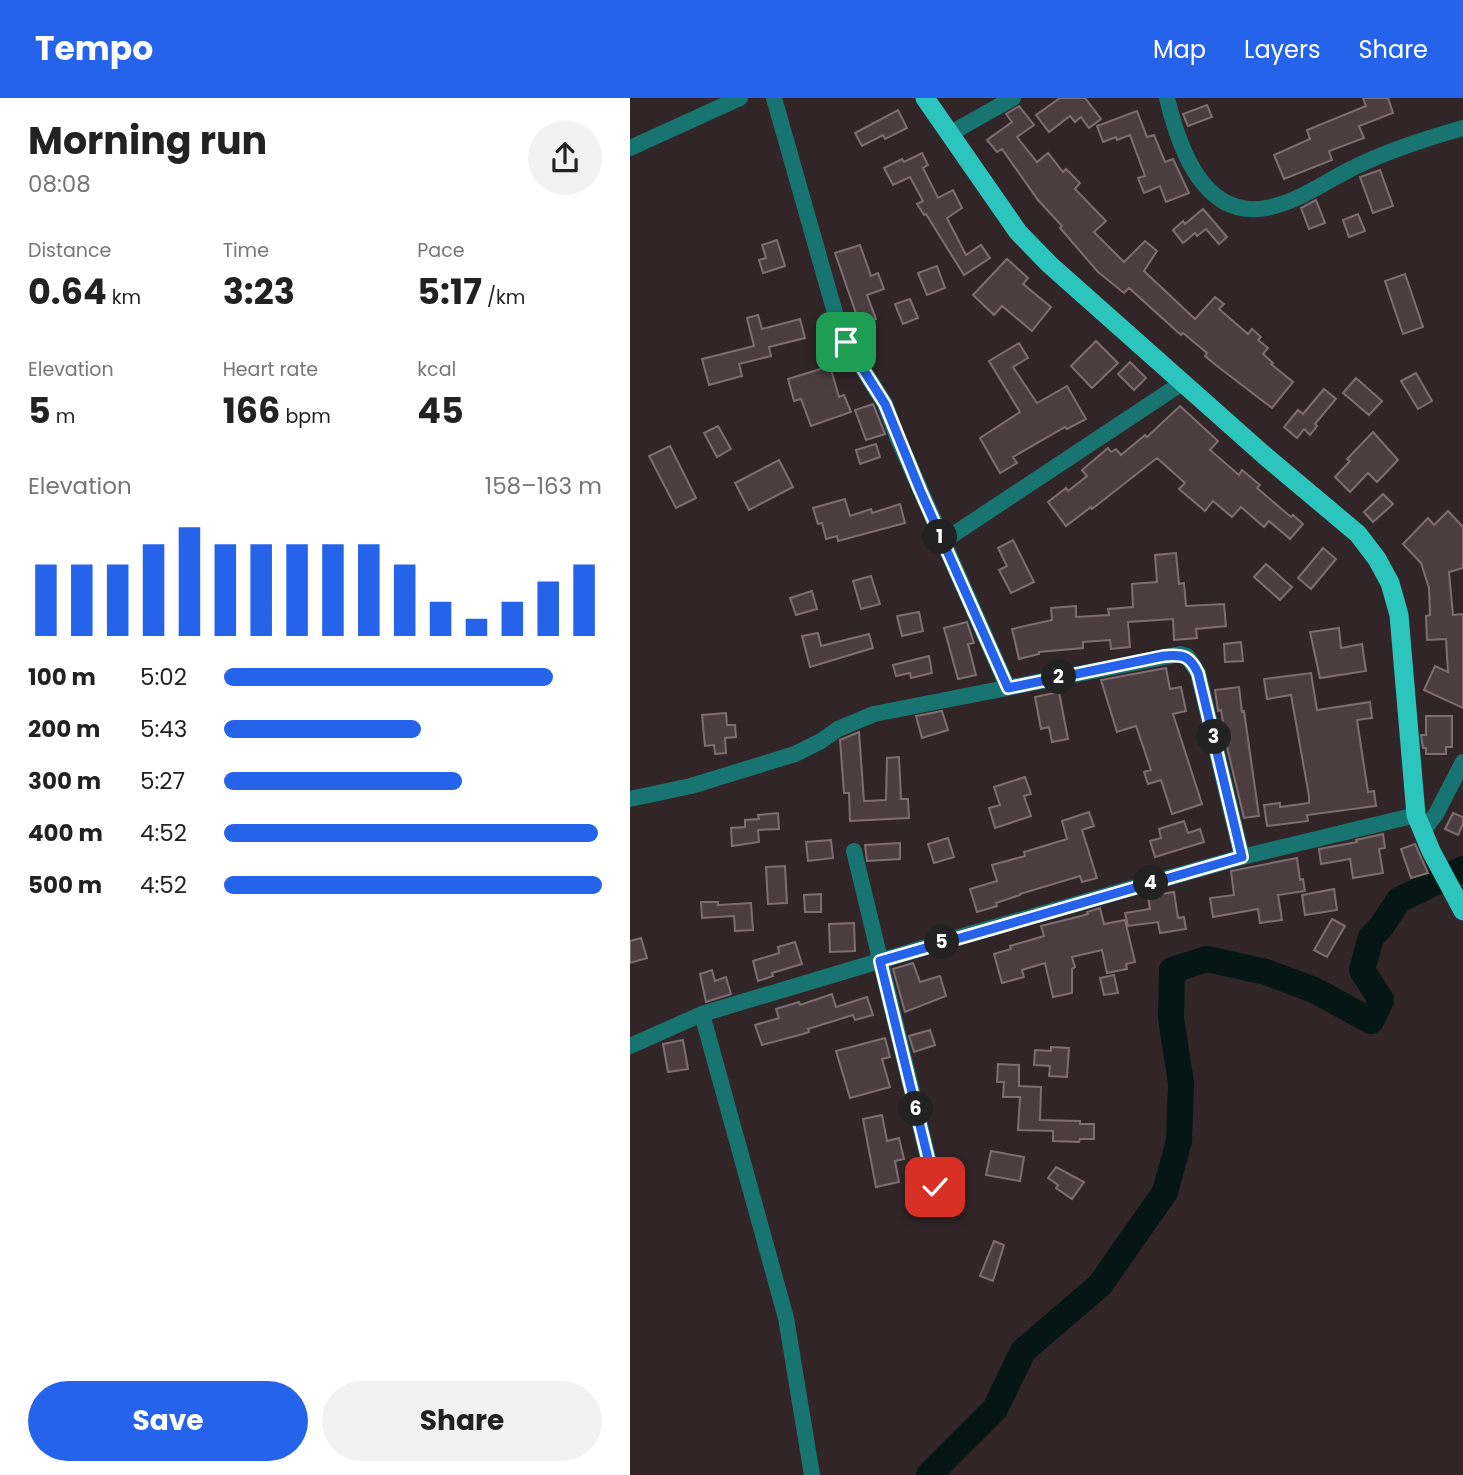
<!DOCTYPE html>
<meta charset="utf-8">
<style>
:root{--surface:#fff;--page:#f2f2f2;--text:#222;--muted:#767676;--accent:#2563eb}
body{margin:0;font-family:Poppins,sans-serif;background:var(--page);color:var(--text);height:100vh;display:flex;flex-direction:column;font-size:26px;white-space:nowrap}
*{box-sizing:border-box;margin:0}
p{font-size:23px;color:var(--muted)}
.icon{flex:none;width:38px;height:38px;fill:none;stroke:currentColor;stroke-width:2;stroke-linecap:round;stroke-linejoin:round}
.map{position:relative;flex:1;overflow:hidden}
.details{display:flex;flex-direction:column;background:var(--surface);width:630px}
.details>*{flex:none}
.pin{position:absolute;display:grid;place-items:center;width:60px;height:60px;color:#fff;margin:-30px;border-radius:14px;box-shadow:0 4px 10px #0006}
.km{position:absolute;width:35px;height:35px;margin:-18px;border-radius:50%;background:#222;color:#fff;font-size:19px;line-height:35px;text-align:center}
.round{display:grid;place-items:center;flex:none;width:74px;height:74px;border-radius:37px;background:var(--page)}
.headline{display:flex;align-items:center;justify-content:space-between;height:119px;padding:0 28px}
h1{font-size:38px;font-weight:700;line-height:52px}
.metrics{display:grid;grid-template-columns:repeat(3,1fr);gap:10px;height:119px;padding:7px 28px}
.metrics div{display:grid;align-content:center}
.metrics b{font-size:35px;font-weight:700}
.metrics small{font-size:19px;font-weight:400}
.metrics p{font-size:19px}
.chart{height:196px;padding:14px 28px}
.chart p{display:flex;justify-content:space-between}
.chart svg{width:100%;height:126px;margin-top:7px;stroke:var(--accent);stroke-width:6}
.button{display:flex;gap:14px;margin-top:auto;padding:14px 28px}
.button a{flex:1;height:80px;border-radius:42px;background:var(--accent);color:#fff;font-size:28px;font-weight:700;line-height:80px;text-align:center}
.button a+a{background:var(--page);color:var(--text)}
ul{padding:0 28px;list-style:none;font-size:23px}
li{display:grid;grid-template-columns:112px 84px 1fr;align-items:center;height:52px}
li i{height:18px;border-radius:9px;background:var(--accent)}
header{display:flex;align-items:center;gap:42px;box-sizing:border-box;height:98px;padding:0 35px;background:var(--accent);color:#fff}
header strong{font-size:33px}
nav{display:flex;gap:38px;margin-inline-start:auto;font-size:24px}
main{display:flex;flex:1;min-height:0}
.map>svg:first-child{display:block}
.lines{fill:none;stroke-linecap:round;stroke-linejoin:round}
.river{stroke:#051615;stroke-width:26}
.building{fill:#4c3e40;stroke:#7e6e71;stroke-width:2}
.minor{stroke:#187470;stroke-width:16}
.trunk{stroke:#2cc5be;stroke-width:19}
.route-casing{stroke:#fff;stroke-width:14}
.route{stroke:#2563eb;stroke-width:9}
</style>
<header>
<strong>Tempo</strong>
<nav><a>Map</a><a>Layers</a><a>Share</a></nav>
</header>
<main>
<section class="details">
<div class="headline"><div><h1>Morning run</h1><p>08:08</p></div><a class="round"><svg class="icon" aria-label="share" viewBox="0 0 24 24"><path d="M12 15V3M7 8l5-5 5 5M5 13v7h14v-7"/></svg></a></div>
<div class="metrics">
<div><p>Distance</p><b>0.64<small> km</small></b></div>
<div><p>Time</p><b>3:23</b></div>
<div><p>Pace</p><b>5:17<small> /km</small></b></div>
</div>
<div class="metrics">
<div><p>Elevation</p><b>5<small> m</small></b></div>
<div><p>Heart rate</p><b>166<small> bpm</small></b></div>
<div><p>kcal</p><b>45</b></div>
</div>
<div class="chart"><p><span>Elevation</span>158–163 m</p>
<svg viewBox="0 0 160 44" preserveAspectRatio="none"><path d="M5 44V19M15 44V19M25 44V19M35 44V12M45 44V6M55 44V12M65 44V12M75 44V12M85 44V12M95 44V12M105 44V19M115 44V32M125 44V38M135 44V32M145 44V25M155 44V19"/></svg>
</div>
<ul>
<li><b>100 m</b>5:02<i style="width:87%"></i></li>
<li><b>200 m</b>5:43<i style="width:52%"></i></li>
<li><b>300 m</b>5:27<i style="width:63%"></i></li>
<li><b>400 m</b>4:52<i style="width:99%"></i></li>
<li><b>500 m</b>4:52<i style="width:100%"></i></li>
</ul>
<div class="button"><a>Save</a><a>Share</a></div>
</section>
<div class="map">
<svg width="833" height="1377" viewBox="0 0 833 1377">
<rect width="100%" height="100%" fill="#322527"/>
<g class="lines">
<path class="river" d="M299,1377l66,-66 28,-58 77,-66 65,-93 14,-51 2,-58 -10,-65 1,-48 35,-11 59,13 48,18 57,31 10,-21 -19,-30 9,-33 10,-10 18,-27 64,-31"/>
</g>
<path class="building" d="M430,0h25l16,21 -12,9 -8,-11 -6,5 -5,-6 -21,16 -13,-17z
M733,0h25l5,15 -34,13 5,12 -35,13 3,9 -48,19 -10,-24 36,-16 -3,-9 59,-24z
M577,7l5,12 -24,9 -5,-12z
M389,8l15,19 -17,12 20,25 11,-9 15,19 3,-3 14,14 -5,6 31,32 -12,11 30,30 21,-21 12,10 -13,20 51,48 20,-22 9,7 -5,5 29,25 4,-5 9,8 -3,3 10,8 -5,6 10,9 -2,1 22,18 -21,26 -55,-42 -12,-10 2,-3 -24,-20 -2,2 -52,-47 -5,5 -26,-21 -38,-44 2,-2 -24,-26 -36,-51 -5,3 -10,-12 25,-18 -6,-8z
M268,12l9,18 -22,11 -2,-4 -21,11 -7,-13z
M507,13l10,26 7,-2 11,27 8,-3 16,34 -23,9 -6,-16 -16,7 -6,-15 7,-2 -15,-41 -13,5 -1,-3 -13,5 -6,-16z
M292,55l6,12 -5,3 15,30 15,-8 9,18 -15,10 19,37 15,-10 9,13 -26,17 -38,-61 -2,1 -7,-11 6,-3 -13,-24 -17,8 -9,-17 18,-9 2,3z
M750,72l13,36 -20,7 -13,-36z
M686,102l9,23 -16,6 -8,-21z
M573,111l24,28 -8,7 -13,-15 -9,7 -2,-3 -12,10 -10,-13 10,-9 2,3z
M728,116l7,17 -16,6 -6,-17z
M147,142l8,26 -22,7 -4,-13 7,-2 -4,-13z
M230,147l11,31 7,-3 6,16 -17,6 9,24 -16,6 -25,-72z
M377,161l21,19 -5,6 28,23 -19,24 -30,-25 -8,9 -21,-20z
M307,168l8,22 -18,7 -9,-22z
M775,176l18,53 -20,7 -18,-53z
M280,201l8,19 -15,6 -8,-20z
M128,217l4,14 38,-10 5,19 -36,9 2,9 -32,8 3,12 -33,9 -7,-26 52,-13 -7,-28z
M466,243l22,22 -26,25 -21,-22z
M389,245l9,15 -15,9 24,36 30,-17 19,33 -19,10 -2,-2 -52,30 4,6 -17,10 -20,-35 40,-26 -31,-51z
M500,264l16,16 -12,12 -16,-16z
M200,268l9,31 5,-2 7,17 -40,14 -10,-27 -7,2 -6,-22z
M786,275l16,28 -14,8 -17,-28z
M726,280l26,23 -13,14 -26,-22z
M694,291l12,10 -21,25 2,2 -7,9 -6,-6 -7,9 -13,-11 14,-17 5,4z
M243,306l12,30 -19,6 -11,-30z
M550,308l38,35 -8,9 29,25 3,-5 18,15 -3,3 34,29 2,-2 10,9 -13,15 -21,-18 -5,6 -23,-20 -9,10 -19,-16 -8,10 -26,-22 6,-6 -28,-25 -65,51 -1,-2 -25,19 -18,-24 18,-14 2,3 19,-15 -5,-6 26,-22 3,4 5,-3 5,6 24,-20 2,2z
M88,328l13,23 -14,8 -13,-24z
M743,334l25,28 -21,22 -9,-9 -18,19 -15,-15 15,-16 -3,-2z
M246,346l4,13 -20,7 -4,-14z
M40,348l26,52 -20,10 -27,-52z
M149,362l14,27 -44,23 -14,-27z
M753,396l10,10 -20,18 -9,-10z
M215,401l5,17 21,-7 1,4 28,-9 5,19 -67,18 -1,-5 -11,3 -4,-16 -4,1 -5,-16z
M818,413l15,16v41l-14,4 4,43 10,-1v94l-39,-18 11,-24 13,6 -2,-33 -19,1 -1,-24 4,-1 -1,-27 -8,-25 -18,-19 25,-26 6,7z
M383,442l21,42 -23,11 -12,-23 8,-4 -9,-18z
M693,450l13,11 -25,30 -13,-11z
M546,455l3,31 5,-1 2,23 38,-2 2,22 -30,3 1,9 -23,2 -1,-21 -45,3 2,25 -19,2 -1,-9 -27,2v6l-44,4v2l-20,5 -7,-30 40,-9 -1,-12 25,-2v11l33,-2 -1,-6 25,-2 -1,-23 25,-2 -2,-27z
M636,466l26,23 -12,13 -26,-23z
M241,478l9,28 -19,5 -8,-28z
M182,493l5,18 -21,6 -6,-17z
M289,514l4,19 -21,5 -5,-20z
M337,524l7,21 -6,1 8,31 -18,4 -14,-51z
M709,530l2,20 21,-4 4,27 -46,7 -10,-46z
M188,535l3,13 48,-12 4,14 -63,19 -8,-31z
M611,544l2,19 -18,1 -1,-18z
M299,558l3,17 -21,5 -1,-5 -14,3 -3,-11z
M536,570l4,21 11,-2 5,24 -13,3 29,90 -30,10 -11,-34 -13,4 -4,-12 7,-2 -15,-44 -19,6 -16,-52z
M681,575l6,37 53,-8 2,16 -15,2 11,72 6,-1 2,15 -69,9 1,6 -41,5 -3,-21 16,-2v4l29,-4v-7l-18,-101 -24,4 -3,-20z
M609,589l3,25 2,-1 15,105 -15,2 -17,-71 -6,-37 -3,1 -3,-21z
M429,594l9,47 -16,3 -3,-15 -8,2 -6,-32z
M312,613l6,19 -26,8 -6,-22z
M96,615l1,12h8l1,12 -11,1 1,15 -11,1 -1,-9 -9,1 -3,-31z
M796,618h26v31h-6v7h-20v-6h-3l-2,-13h5z
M229,634l5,69 22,-1 1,-42 12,-1 2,42h7l1,19 -59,3 -1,-28h-5l-4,-53z
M395,679l6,17 -7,2 7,20 -36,12 -6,-20 11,-3 -6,-18z
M459,714l5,14 -12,4 15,48 -15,4 -2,-6 -60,18v1l-24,8 1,3 -20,6 -7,-23 27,-8 -5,-16 33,-9 -1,-4 43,-13 -5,-18z
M148,715l1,16 -21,1 1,12 -27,4 -1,-18 14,-1v-7l14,-1 -1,-4z
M823,715l10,4v7l-5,11 -13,-6z
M554,723l4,12 12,-4 4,13 -49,15 -5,-16 11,-3 -2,-9z
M753,736l2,14 -6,1 4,24 -30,5 -3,-19 -29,5 -2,-15 38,-7 -1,-2z
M318,740l6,19 -20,6 -6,-19z
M201,742l2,18 -25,3 -2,-19z
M270,745v16l-33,2 -2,-16z
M785,746l13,29 -17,5 -10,-29z
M667,760l3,22 3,-1 2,12 -27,4 4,25 -22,3 -2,-14 -45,8 -3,-19 24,-3 -3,-24z
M155,768l2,37 -19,1 -2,-37z
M704,791l3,21 -32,5 -3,-20z
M544,794l4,26 6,-1 2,12 -26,4 -2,-11 -30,4 -3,-13 25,-4 -2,-13z
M191,796v18h-16l-1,-17z
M71,804h17v3l33,-2 2,27 -18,1 -1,-15 -32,2z
M470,810l4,16 21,-4 10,42 -9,2 1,5 -20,4 -5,-23 -30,7 3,10 -3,2v24l-19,4 -8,-34 -23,7 2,7 -22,6 -8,-29 17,-5 -1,-3 34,-10 -3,-10 40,-10 7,-2 -1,-2z
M702,821l13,7 -18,31 -13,-7z
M224,825l1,28 -25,1 -1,-28z
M11,840l6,20 -17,5v-22z
M165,844l7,22 -30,9 1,3 -15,5 -5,-20 26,-8 -1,-6z
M283,865l7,19 20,-6 6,20 -41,16 -12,-43z
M82,872l3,11 11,-4 5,17 -25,8 -6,-28z
M484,877l4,18 -14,2 -4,-17z
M202,896l4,13 31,-10 6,18 -18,5 -2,-5 -45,14 1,3 -6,2 -41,11 -7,-20 24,-7 -3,-9 23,-7 1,3z
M300,932l5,15 -21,7 -5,-16z
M255,940l5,19 -8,2 8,28 -40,11 -14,-47z
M53,942l5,29 -20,3 -5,-28z
M421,949l18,1 -2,29 -18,-1 1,-10 -16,-1 1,-15 16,1z
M368,966l21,1v21l22,1 -1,33 40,1v3h14v15h-14l-1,3 -26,-1v-10l-35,-1 2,-33h-17l1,-15h-7z
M252,1017l5,26 12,-3 5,21 -9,2 4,21 -23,5 -13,-68z
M361,1053l33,6 -4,24 -34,-6z
M426,1069l28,15 -12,17 -16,-11 2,-3 -10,-7z
M364,1143l10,4 -11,36 -13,-5z"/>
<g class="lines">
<path class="minor" d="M144,0l65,229 7,15 39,62 13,35 110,249
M537,0c12,51 38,125 104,109 31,-7 58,-28 86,-41 33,-16 71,-28 106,-38
M321,35l62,-35
M0,50l110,-50
M312,444l240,-159
M0,701l61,-13 104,-32 26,-13 17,-12 36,-15 306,-60 7,2 11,17 44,184
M792,734l14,-18 27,-52
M224,753l81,336
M72,916l84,304 26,157
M0,948l72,-32 261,-78 279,-79 174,-42"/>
<path class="trunk" d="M295,0l93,134 31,32 215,191 94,79 19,25 13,24 9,32 17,200 15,36 32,60"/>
</g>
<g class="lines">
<defs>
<path id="route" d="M216,244l39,62 35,86 88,198 156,-32c19,-2 26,0 34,17l44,184 -362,104 55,226"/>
</defs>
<use href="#route" class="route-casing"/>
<use href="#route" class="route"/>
</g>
</svg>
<div class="pin" style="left:216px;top:244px;background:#1e9e55"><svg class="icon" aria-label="arrive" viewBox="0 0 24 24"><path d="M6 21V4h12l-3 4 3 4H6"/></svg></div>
<div class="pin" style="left:305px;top:1089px;background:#d93025"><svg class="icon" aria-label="check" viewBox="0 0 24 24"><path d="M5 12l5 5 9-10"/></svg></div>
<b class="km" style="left:310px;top:439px">1</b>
<b class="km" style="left:429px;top:579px">2</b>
<b class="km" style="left:584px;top:639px">3</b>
<b class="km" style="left:521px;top:785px">4</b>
<b class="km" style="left:312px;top:844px">5</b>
<b class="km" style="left:286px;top:1011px">6</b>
</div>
</main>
